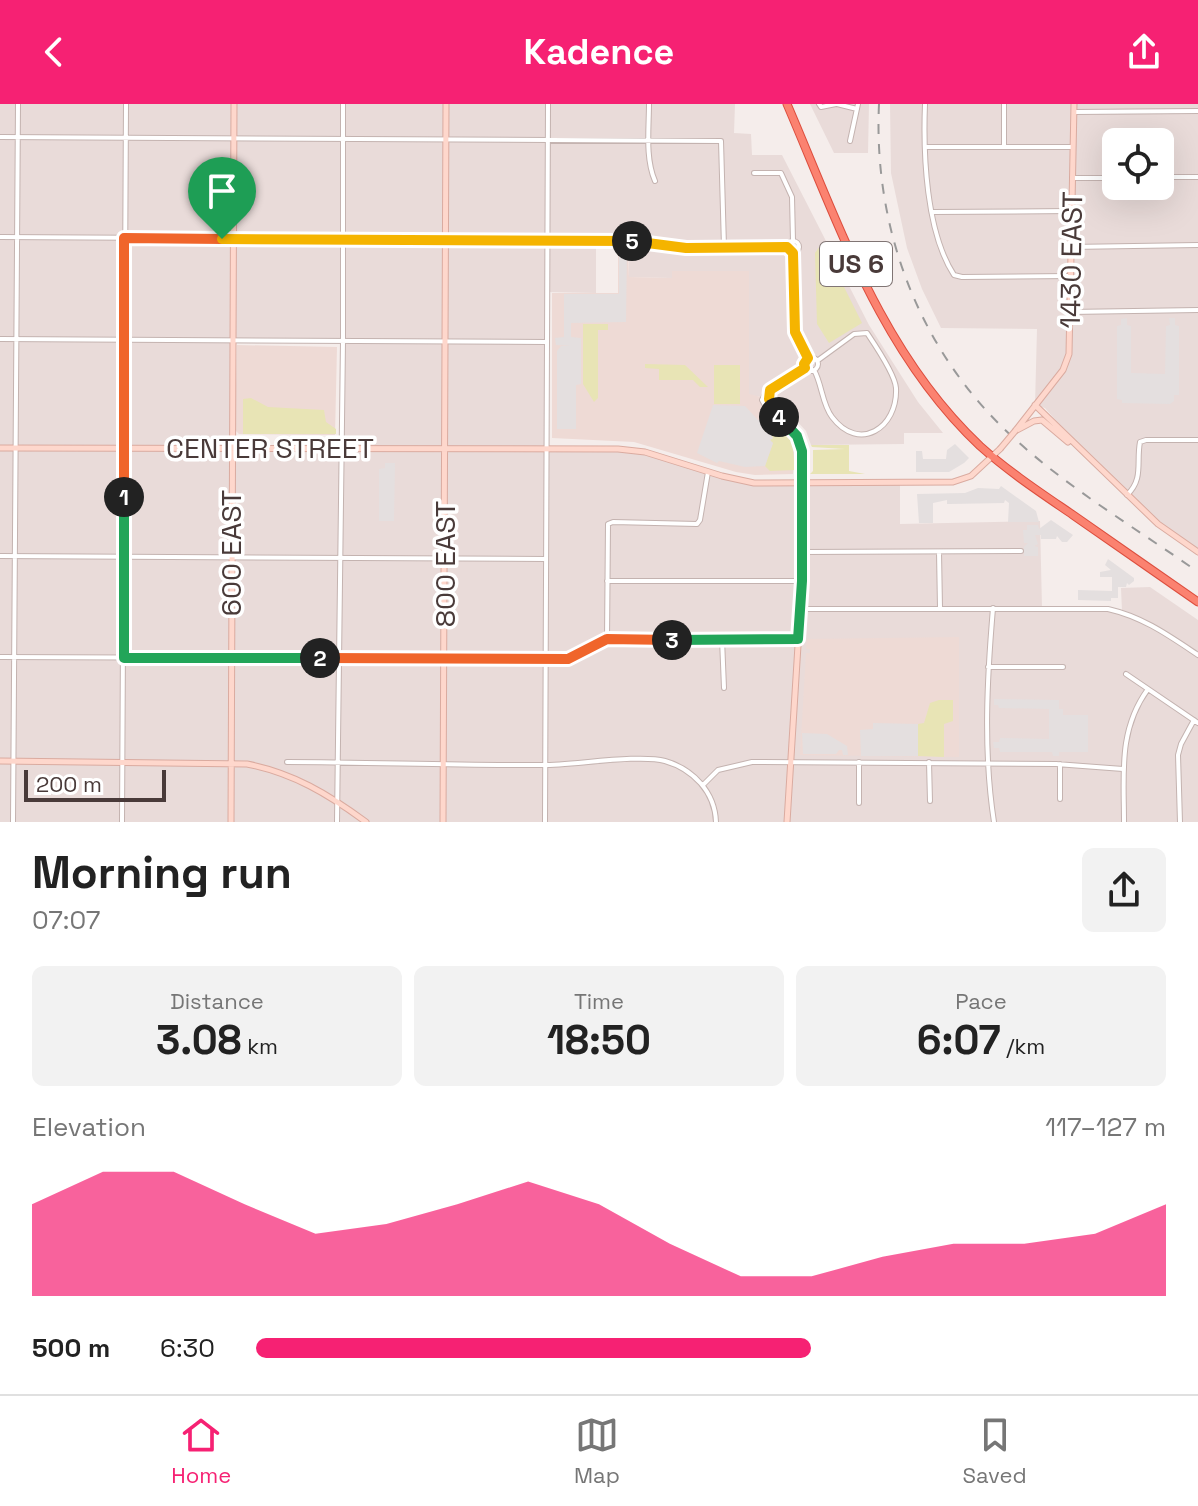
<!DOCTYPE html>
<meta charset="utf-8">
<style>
:root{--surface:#fff;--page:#f2f2f2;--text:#222;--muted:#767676;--line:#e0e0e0;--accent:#f62173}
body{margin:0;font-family:"Space Grotesk",sans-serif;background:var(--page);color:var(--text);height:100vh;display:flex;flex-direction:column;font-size:30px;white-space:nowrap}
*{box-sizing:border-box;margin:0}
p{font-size:26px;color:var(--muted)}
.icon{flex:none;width:44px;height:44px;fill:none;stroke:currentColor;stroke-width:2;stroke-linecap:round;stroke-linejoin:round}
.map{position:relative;height:718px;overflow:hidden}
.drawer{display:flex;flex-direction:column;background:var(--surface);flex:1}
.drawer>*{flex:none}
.controls{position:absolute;left:1102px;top:24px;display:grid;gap:16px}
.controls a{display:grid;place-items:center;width:72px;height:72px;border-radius:12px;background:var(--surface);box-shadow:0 8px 32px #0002;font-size:40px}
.scale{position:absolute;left:24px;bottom:20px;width:142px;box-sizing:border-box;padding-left:8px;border:4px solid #493a39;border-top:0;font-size:22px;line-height:28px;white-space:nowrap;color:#493a39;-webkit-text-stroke:6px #fff;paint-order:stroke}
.pin{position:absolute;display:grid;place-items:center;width:68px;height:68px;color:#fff;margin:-82px -34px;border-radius:50% 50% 50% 0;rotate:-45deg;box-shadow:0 0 8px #0007}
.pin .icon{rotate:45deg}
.km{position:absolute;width:40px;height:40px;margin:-20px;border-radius:50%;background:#222;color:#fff;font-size:22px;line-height:40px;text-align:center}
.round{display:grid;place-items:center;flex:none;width:84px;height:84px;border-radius:12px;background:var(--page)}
.head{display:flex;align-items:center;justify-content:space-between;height:136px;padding:0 32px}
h1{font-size:44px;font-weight:600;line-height:60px}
.metrics{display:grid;grid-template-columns:repeat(3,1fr);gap:12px;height:136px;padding:8px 32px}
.metrics div{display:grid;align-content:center;border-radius:12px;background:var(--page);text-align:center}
.metrics b{font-size:40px;font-weight:600}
.metrics small{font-size:22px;font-weight:400}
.metrics p{font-size:22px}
.chart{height:224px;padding:16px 32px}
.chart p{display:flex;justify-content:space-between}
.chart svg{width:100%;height:144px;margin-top:8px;fill:var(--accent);opacity:.7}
ul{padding:0 32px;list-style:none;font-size:26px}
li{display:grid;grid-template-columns:128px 96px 1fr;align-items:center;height:60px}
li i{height:20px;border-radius:10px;background:var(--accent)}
header{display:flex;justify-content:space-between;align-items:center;height:104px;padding:0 32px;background:var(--accent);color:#fff;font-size:36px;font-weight:600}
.tab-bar{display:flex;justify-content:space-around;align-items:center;height:112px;border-top:2px solid var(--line);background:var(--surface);font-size:22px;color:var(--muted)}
.tab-bar a{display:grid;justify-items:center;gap:4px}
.tab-bar .active{color:var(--accent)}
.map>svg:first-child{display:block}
.residential{fill:#e9dbd9;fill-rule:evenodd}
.education{fill:#eedad5}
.green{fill:#e8e4b5}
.parking{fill:#e4dfdf}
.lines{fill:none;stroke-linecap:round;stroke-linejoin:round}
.street-casing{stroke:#c4b3b0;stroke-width:6}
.secondary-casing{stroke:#daaba0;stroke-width:7}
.highway-casing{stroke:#dc4e3e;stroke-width:9}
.street{stroke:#fff;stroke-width:4}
.secondary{stroke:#fed7cc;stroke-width:5}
.highway{stroke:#fb8270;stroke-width:7}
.rail{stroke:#999;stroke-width:2;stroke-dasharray:10 10;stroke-linecap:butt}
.secondary-bridge-casing{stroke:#daaba0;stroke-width:7;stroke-linecap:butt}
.secondary-bridge{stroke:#fed7cc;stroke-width:5}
.split-1-casing{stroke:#fff;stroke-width:16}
.split-2-casing{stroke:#fff;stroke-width:16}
.split-3-casing{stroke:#fff;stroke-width:16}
.split-4-casing{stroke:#fff;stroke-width:16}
.split-5-casing{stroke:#fff;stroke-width:16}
.split-6-casing{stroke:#fff;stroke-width:16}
.split-1{stroke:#f0652b;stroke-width:10}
.split-2{stroke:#22a559;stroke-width:10}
.split-3{stroke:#f0652b;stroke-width:10}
.split-4{stroke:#22a559;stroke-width:10}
.split-5{stroke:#f5b400;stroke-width:10}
.split-6{stroke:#f5b400;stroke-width:10}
.labels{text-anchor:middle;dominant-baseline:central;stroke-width:7;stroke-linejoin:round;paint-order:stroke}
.shield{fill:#fff;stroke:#807574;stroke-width:2}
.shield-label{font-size:26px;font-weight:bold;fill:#493a39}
.street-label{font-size:28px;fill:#493a39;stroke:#fff}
</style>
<header><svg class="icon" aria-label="back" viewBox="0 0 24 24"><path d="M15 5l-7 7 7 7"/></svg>Kadence<svg class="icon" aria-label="share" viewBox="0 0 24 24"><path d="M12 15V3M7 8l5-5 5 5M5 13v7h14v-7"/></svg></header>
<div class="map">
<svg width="1198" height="718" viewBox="0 0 1198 718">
<rect width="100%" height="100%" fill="#f5edeb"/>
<path class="residential" d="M0,0h735l-1,29 17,1 1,21h30l87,170 49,77 25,31h-39v11l-93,1 -5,-14 -26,-28 -4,2 -10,-11 -5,3 -12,-2v-124h-77v7l-43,-1v-30l6,-5h-34l-5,6v45l-49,-1 -1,156 82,1 117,33h155v42l140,-3 2,87 80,3 -1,-23 29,-1 48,33v202h-1198zM232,237l111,1 -2,107 -109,-1z
M810,0h59l-1,49h-34z
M890,0h308v448l-40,-28 -72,-69 -41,-47 -10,-3 2,-76 -96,-1 -19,-39 -15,-41 -16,-75zM1116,38h44v44h-44z"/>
<path class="education" d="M618,142l10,2 1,29 43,1v-7h77v123l12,3 4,14 27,30 3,9 -2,24 -38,1 -19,-3 -102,-30 -82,-4v-145h66z
M237,241l100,2 -2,88 -96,-1 -4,-4z
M959,533v120l-159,-2 6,-102h4v-4h-4l1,-10z"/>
<path class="green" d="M822,139l40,80 -33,20 -12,-19 -2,-71z
M583,220h25v6h-10v68l-4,4 -11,-18z
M645,260l40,1 23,22h-8l-7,-7h-34v-11l-14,-1z
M714,261h26v39h-26z
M251,294l17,9 56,3 2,12 10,7v5h-93v-35z
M776,320l16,17 3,29 -25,1 -5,-5 8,-23 -3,-3 3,-2 -9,-6z
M811,341h38v26l16,3h-55l3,-3v-21l32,-1 -33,-2z
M939,596h14v21l-9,3v33l-26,-1v-32l6,-1 6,-20z"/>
<path class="parking" d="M619,144h8l-1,74 -55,1v14l10,1v46l-5,1v44h-19v-78l4,-5h10l-15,-1 -1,-7 9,-1v-43h55z
M1127,214v7l4,1v47l34,1 1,-48 4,-1 -1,-7h6v7l4,1v69h-5v6l-4,3 -48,-1v-3l-5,-1v-73l4,-1v-6z
M713,301l32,1 13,14h6l5,7 -5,5 5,-1 4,7 -3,2 3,3 -8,23 -20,1 -26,-6 -2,2 -20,-10z
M955,340l14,14 -5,5 -15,9h-33v-21h6l1,8h23l1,-9z
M385,359h10l-1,58h-15v-52l6,-1z
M1001,382l35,25 3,11h-31l1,-19 -4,-3 -1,3 -54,1h-3v-4l-14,3v20h-14l-2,-29 48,-1 13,-5 21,1z
M1051,416l22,15 -6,7h-5l-5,-6 -1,3h-15v-4h-6l3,9 -4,2 4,1v9h-14v-9l4,-4h-4l-1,-13h4v-5h11l1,4z
M1108,455l26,19v3l-5,4 -2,-2 -1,4h-8v11h-7v3l-33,-1v-10l34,1v-14h-12v-5l11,-2 -6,-5z
M994,595l65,1v9h4v6h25v37h-29v4h-6l-1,-4h-52l-1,-4h-5l-1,-6h6l1,-4 49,1v-30l-50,-1 -1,-3h-4z
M873,619l45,1v32h-57l-1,-26 13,-1z
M802,629l25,1 20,12 1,9h-5l-1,-5h-3l-3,4h-33z"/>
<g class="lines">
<defs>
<path id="street" d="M649,0c0,24 -4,54 6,77
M819,0l2,3 15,-3
M837,0l20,5
M925,0c-2,50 1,128 29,171l8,2 108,-1
M1074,8l124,-1
M0,33l721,4 3,106
M850,37l8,-37
M925,43h148
M1004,43v-43
M754,69h27l11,24 1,44
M1160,73h38
M1072,74h44
M933,108l138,-1
M0,133l547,3 106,2 33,6 101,-1
M787 143a6 6 0 1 1 12 0a6 6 0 1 1-12 0Z
M1070,143l128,-2
M793,149l2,79 13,26
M1070,208l128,-2
M0,235l546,3
M804 260a7 7 0 1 1 14 0a7 7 0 1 1-14 0Z
M814,266c8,14 8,34 18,47 27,36 66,11 64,-29 -1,-14 -21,-43 -29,-55l-13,1 -37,27
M770,286c-5,24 23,33 30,53 4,12 1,27 1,39
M775,309l-6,-1 -7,-12 4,-8 39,-24
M1127,391c17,-16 9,-33 13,-53l6,-2h52
M802,448l219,-1
M939,448l1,56
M0,452l546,3
M607,477h195
M993,504c-6,71 -10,143 1,214
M801,505h307c35,8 60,26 90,46
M607,535l1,-115 5,-2 84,2 3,-4 8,-48
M722,535l2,49
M0,553l568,2 39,-20h191
M988,563h75
M1126,570l72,49
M287,658c86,0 171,4 256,3 31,0 97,-11 122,-4 28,8 50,31 51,61
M859,658v41
M929,658l1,39
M703,681l15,-15 34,-8 304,2 67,5
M1060,695v-35
M13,718l5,-718
M122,718l4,-718
M337,718l6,-481v-237
M545,718l3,-718
M1124,718c0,-48 -6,-92 24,-133
M1180,718l-2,-67 3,-11 13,-24"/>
<path id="secondary" d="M1035,301l123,119 40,28
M1016,326l47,-60 6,-16 5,-250
M1017,326l17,-9 8,-1 26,22
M0,344l618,1 27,3 77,24 32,7 199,-1 18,-6 29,-27
M0,657l247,3c46,9 81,30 119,58
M231,718l3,-718
M443,718l3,-718
M787,718l15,-241 -1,-99"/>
<path id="highway" d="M787,0c52,121 95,250 193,342 29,26 61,47 93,69 42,29 83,58 125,87"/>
</defs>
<use href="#street" class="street-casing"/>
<use href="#secondary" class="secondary-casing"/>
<use href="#highway" class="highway-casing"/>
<use href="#street" class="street"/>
<use href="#secondary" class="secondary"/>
<use href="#highway" class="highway"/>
<path class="rail" d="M879,0c-6,127 42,251 137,336 55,50 121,89 182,132"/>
<defs>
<path id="secondary-bridge" d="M1000,345l16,-19"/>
</defs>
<use href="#secondary-bridge" class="secondary-bridge-casing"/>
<use href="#secondary-bridge" class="secondary-bridge"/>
</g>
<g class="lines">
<defs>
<path id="split-1" d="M124,393v-259l98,1"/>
<path id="split-2" d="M124,393v161h196"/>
<path id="split-3" d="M320,554l248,1 39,-20 65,1"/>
<path id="split-4" d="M672,536l126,-1 4,-58v-130l-5,-15 -18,-19"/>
<path id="split-5" d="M632,137l54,7 101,-1 6,6 2,79 13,26 -4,6 1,4 -35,22 -1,9 10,18"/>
<path id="split-6" d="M222,135l410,2"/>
</defs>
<use href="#split-1" class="split-1-casing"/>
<use href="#split-2" class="split-2-casing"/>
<use href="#split-3" class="split-3-casing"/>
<use href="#split-4" class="split-4-casing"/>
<use href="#split-5" class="split-5-casing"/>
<use href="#split-6" class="split-6-casing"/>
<use href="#split-1" class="split-1"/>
<use href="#split-2" class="split-2"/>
<use href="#split-3" class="split-3"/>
<use href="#split-4" class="split-4"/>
<use href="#split-5" class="split-5"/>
<use href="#split-6" class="split-6"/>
</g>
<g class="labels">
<rect class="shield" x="820" y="138" width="72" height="44" rx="6"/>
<g class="shield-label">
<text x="856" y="160">US 6</text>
</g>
<g class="street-label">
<text transform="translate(1071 156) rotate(-89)">1430 EAST</text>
<text x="270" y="344">CENTER STREET</text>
<text transform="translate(231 449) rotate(-90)">600 EAST</text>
<text transform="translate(445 460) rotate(-90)">800 EAST</text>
</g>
</g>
</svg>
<div class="controls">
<a><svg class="icon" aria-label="locate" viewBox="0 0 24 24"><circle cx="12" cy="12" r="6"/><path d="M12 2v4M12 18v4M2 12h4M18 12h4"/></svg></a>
</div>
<div class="scale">200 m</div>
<div class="pin" style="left:222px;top:135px;background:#1e9e55"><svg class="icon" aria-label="arrive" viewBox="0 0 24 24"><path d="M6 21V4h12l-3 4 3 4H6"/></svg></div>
<b class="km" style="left:124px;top:393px">1</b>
<b class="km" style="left:320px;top:554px">2</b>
<b class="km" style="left:672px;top:536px">3</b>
<b class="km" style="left:779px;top:313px">4</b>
<b class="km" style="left:632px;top:137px">5</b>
</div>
<section class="drawer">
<div class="head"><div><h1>Morning run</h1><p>07:07</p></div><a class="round"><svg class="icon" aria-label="share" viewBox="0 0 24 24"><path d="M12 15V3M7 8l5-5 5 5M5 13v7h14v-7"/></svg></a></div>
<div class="metrics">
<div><p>Distance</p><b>3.08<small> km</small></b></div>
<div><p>Time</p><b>18:50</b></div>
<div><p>Pace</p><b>6:07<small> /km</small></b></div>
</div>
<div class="chart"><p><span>Elevation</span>117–127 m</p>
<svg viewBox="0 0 160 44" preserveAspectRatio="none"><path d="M0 44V16L10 6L20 6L30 16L40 25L50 22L60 16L70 9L80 16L90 28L100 38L110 38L120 32L130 28L140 28L150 25L160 16V44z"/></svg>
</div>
<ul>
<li><b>500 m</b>6:30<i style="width:61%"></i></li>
</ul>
</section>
<nav class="tab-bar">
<a class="active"><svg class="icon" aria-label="home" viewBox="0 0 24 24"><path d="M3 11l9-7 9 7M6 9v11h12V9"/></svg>Home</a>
<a><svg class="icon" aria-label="map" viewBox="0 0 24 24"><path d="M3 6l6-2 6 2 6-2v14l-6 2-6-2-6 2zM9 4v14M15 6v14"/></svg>Map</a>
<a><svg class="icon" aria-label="saved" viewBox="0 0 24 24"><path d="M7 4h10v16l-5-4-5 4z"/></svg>Saved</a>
</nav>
